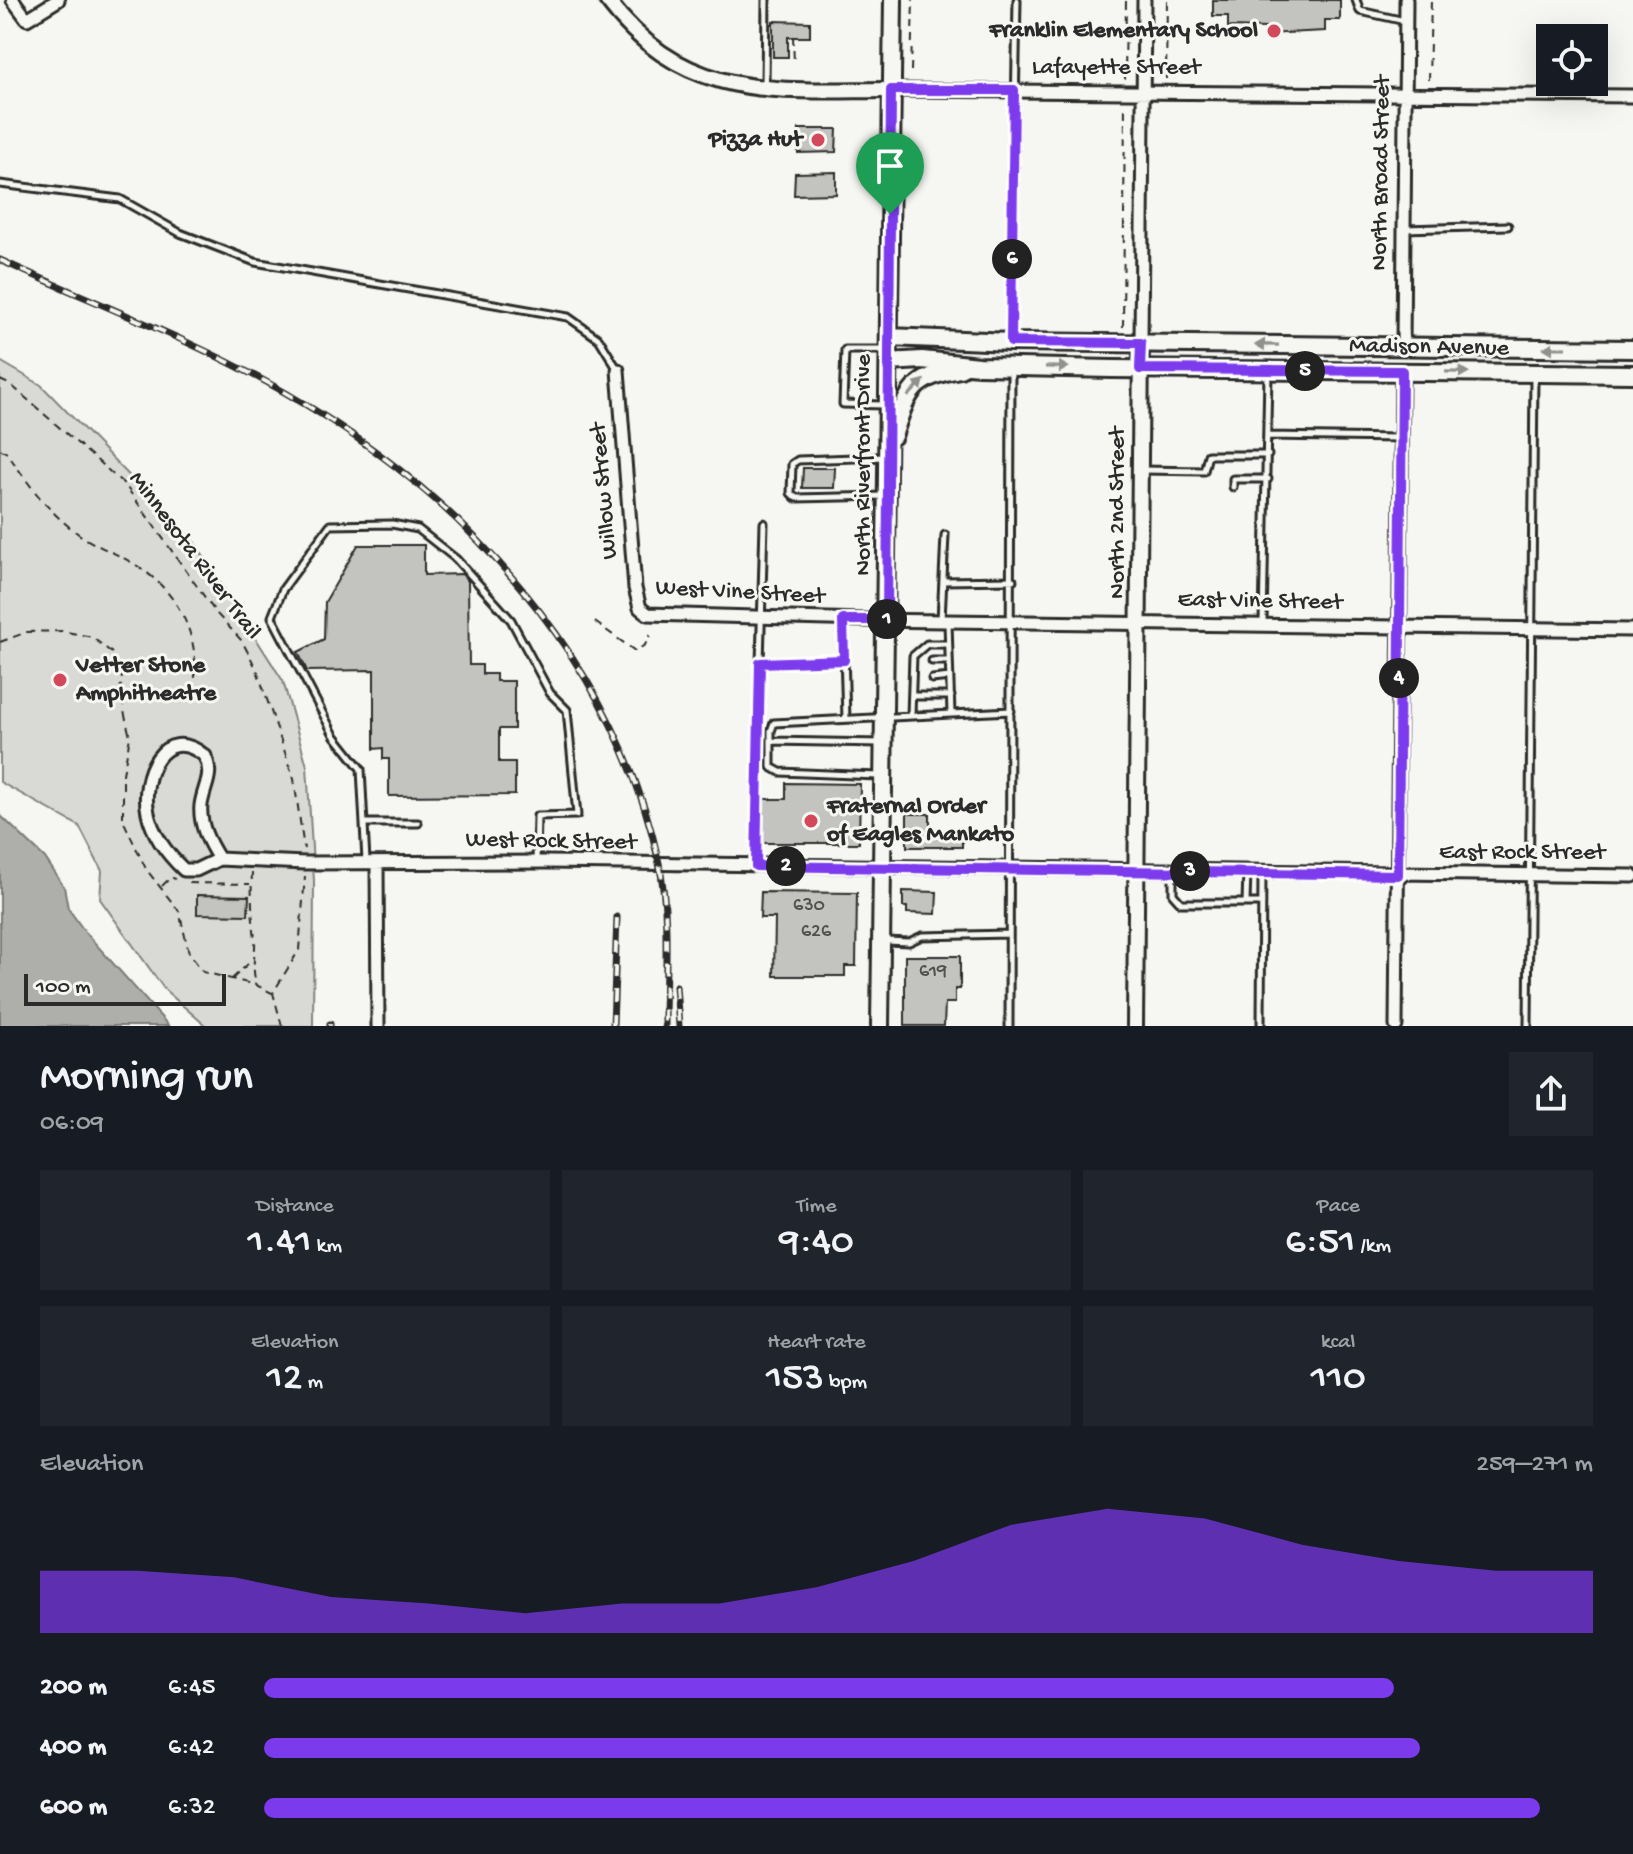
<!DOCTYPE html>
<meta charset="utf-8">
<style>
:root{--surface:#171b24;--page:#20242c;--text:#f1f3f6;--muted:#9ea1a6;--accent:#7c3aed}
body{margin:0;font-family:"Gochi Hand",sans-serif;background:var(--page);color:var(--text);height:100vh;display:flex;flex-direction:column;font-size:30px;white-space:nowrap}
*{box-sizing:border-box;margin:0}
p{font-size:26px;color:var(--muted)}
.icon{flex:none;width:44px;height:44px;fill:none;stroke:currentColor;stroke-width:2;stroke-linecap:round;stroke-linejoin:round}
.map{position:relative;height:1026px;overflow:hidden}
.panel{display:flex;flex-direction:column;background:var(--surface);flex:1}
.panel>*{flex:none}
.buttons{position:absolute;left:1536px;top:24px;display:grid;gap:16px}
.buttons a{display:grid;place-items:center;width:72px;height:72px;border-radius:0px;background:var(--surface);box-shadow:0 8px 32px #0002;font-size:40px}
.scale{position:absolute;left:24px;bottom:20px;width:202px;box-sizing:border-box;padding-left:8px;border:4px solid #2b2b2b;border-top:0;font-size:22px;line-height:28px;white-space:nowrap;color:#2b2b2b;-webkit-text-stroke:6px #f6f6f2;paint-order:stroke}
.pin{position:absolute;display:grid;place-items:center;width:68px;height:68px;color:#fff;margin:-82px -34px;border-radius:50% 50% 50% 0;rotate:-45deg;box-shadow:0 0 8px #0007}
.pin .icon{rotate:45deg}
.km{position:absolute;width:40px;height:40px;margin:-20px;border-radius:50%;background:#222;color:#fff;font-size:22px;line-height:40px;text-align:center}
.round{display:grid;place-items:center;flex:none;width:84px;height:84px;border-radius:0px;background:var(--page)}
.overview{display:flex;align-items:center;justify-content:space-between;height:136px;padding:0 40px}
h1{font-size:44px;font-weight:600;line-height:60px}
.figures{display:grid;grid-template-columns:repeat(3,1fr);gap:12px;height:136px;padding:8px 40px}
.figures div{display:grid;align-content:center;border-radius:0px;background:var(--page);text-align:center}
.figures b{font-size:40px;font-weight:600}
.figures small{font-size:22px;font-weight:400}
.figures p{font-size:22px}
.chart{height:224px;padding:16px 40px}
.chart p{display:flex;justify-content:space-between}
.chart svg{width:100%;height:144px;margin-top:8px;fill:var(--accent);opacity:.7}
ul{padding:0 40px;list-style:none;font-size:26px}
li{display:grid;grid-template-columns:128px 96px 1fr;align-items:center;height:60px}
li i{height:20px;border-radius:10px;background:var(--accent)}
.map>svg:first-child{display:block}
.green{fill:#d9d9d5;stroke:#828280;stroke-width:2}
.water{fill:#aeaeab;stroke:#7a7a78;stroke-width:2}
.building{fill:#c3c3c0;stroke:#2b2b2b;stroke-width:2}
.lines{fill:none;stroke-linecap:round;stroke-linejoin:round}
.service-casing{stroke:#2b2b2b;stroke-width:11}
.minor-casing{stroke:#2b2b2b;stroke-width:17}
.tertiary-casing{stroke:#2b2b2b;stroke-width:20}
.secondary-casing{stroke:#2b2b2b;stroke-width:22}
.path{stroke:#2b2b2b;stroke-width:2;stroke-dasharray:8 6;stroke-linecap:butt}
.service{stroke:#f6f6f2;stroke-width:5}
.minor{stroke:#f6f6f2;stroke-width:11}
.tertiary{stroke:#f6f6f2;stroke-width:14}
.secondary{stroke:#f6f6f2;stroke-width:16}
.rail-casing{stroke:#2b2b2b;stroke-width:7}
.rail{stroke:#f6f6f2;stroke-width:4;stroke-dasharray:12;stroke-linecap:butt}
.oneway{fill:#90908e}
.route-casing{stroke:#fff;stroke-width:16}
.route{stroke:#7c3aed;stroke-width:10}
.poi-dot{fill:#d1495b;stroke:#f6f6f2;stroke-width:3}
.labels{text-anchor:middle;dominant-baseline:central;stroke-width:6;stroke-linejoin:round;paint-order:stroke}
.number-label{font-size:20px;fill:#515150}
.poi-label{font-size:24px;font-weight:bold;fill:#2b2b2b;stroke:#f6f6f2;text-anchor:end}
.street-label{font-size:24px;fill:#2b2b2b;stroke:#f6f6f2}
</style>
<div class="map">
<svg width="1633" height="1026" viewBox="0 0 1633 1026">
<rect width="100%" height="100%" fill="#f6f6f2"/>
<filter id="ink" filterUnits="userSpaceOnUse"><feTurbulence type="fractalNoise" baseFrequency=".0125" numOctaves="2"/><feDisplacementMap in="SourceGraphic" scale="16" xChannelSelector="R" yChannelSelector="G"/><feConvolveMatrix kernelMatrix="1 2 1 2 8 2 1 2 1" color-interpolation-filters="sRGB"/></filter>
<g filter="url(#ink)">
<path class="green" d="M0,361l41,24 154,158 88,138 24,85 7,115 -1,145h-107l-41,-36 -65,-91 2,-28 -23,-45 -79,-44z"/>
<path class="water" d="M0,815l45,43 19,29 4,21 17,24 84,94h-169z"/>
<path class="building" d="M1213,0h127v20h-15v11l-59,3v-6l-38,-1v-11h-15z
M773,21l37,1v15h-22v20h-15z
M799,129h38l-1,23 -38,1z
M836,172v22l-42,1 1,-22z
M803,468h32l-1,20h-32z
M358,545h66v30l38,-1 6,7 1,84h13v9h14v7h18v48h-15v33h16v33l-126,1v-37h-6v-11l-9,1v-79l-67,1 -9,-19 26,-13 1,-37z
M786,783l74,1 -1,59h-97l1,-44h23z
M907,814h23v18h32v15h-55z
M903,891l34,1 -1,22 -29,-1v-6h-4z
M761,892l96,1 -1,73h-11v10h-71l1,-58h-15z
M197,895l52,1 -1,19 -51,-1z
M905,956h55v33h-5v14h-10l-1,23h-39z"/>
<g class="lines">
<defs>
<path id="service" d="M1356,0l4,11 45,10
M765,84l1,-84
M0,184l120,15 60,34 75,29 313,55 31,22 19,31
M1404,229l104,-3
M1011,341l6,-341
M884,405l-41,-1 2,-54h40
M1268,436l131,2
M884,457l-86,3 -6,4 -1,29 5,5 89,-2
M1142,470l62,1 4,-16h60
M1233,487v-8h35
M764,523l-4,140 84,-3
M943,581l70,-1
M843,620l3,99
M941,620l4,-85
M948,623l3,91
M1263,623l5,-250
M932,661h17
M932,679l18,-2
M912,696h39
M911,715l2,-59 14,-12h21
M771,741l111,2
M878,776l-98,-4 -9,-5v-36l3,-8 237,-12
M364,823h54
M366,861l-5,-92 -27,-34 -62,-118 11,-28 47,-64 62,-1 26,5 38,30 55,61 39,73 17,17 10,105 -40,1 -1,45
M756,866l4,-203
M1173,872v22l8,9h81
M1246,903l1,-31
M886,941l23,1 13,-6 86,-2
M1009,1026l2,-655
M1261,1026l1,-154
M1528,1026l6,-651"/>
<path id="minor" d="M13,0l14,19 31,-19
M891,90l742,6
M1141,343l3,-343
M1403,347l3,-347
M618,370l17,218 5,20 8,6 217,6 768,10
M219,859l-23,11h-12c-17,-16 -31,-34 -36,-57 -8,-36 15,-91 57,-57 9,20 -1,29 -4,49 -2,20 8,38 18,54l86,4 243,-1 1085,14
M377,863l1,163
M1396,1026l6,-655"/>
<path id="tertiary" d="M607,0c78,103 169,90 284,90
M1135,1026l6,-683"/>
<path id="secondary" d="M889,337l122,5 622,7
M889,362l33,-2 57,6 133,3 521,5
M893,436c15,-45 18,-58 67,-67
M880,1026l13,-1026"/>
</defs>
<use href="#service" class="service-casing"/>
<use href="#minor" class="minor-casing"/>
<use href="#tertiary" class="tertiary-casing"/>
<use href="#secondary" class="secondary-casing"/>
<path class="path" d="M793,36l1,28
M911,71l2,-71
M1125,79l1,-79
M1166,79l1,-79
M1429,80l2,-80
M1123,327l2,-222
M0,380l11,5 114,100 91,128 26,28 15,29 37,109 10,70
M0,449l7,4c21,30 39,57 69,79 18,14 41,21 60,33 42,27 65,71 58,121
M595,622l40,29 10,-6 5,-10
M0,642l27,-10 35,-1 30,6 20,16 10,22 -2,19 10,43 -7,37v46l23,49 33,42 10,42 14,19 53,13 16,8
M252,872c-1,22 0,44 3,66 1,17 -4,25 1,46
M189,883l61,1
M162,886l9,-9 4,2
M232,979l18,-17
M282,1026l-9,-33 26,-43 6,-74"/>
<use href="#service" class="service"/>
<use href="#minor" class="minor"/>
<use href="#tertiary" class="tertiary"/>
<use href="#secondary" class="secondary"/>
<defs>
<path id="rail" d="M0,260c94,43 196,81 286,133 176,101 330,267 373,470 11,52 6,110 6,163
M676,986l3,40
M330,1024v2
M613,1026l4,-109"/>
</defs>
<use href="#rail" class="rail-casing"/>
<use href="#rail" class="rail"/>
</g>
<defs><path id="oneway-solid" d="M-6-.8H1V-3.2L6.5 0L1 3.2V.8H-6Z" transform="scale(2)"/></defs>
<g class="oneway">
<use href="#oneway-solid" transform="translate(1267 345) rotate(-179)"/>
<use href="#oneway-solid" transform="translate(1555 348) rotate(-180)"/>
<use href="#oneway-solid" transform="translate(1057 367) rotate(1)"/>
<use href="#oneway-solid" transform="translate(1457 372) rotate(1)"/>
<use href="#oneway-solid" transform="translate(916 388) rotate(-46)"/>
</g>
</g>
<g class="lines" filter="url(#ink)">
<defs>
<path id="route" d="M891,90h123l-3,252 130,1 -1,26 262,2 -4,504 -642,-9 4,-203 84,-3 -1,-40h44z"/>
</defs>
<use href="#route" class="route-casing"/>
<use href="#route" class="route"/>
</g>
<g class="poi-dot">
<circle cx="1274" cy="31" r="8"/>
<circle cx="818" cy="140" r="8"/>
<circle cx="60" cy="680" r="8"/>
<circle cx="811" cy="821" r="8"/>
</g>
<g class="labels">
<g class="number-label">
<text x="809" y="906">630</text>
<text x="816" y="932">626</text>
<text x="933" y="972">619</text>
</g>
<g class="poi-label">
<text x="1258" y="31">Franklin Elementary School</text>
<text x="802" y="140">Pizza Hut</text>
<text x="76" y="666" text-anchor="start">Vetter Stone<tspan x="76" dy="28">Amphitheatre</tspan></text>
<text x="827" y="807" text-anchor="start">Fraternal Order<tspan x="827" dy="28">of Eagles Mankato</tspan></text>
</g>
<g class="street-label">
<text x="1116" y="68">Lafayette Street</text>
<text transform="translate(1382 173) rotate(-89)">North Broad Street</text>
<text transform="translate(1429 348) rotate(1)">Madison Avenue</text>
<text transform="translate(864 465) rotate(-90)">North Riverfront Drive</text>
<text transform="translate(605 491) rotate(-95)">Willow Street</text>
<text transform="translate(1118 513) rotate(-90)">North 2nd Street</text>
<text transform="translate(194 556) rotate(53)">Minnesota River Trail</text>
<text transform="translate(740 593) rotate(3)">West Vine Street</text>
<text transform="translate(1260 602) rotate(1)">East Vine Street</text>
<text transform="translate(551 842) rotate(1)">West Rock Street</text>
<text x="1522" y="853">East Rock Street</text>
</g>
</g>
</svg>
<div class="buttons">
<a><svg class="icon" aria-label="locate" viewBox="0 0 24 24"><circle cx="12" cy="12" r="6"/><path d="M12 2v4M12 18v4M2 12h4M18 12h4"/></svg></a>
</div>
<div class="scale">100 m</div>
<div class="pin" style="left:890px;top:214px;background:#1e9e55"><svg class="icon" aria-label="arrive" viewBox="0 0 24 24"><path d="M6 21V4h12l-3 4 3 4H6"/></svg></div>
<b class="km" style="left:887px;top:619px">1</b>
<b class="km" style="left:786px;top:866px">2</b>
<b class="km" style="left:1190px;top:871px">3</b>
<b class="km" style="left:1399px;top:678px">4</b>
<b class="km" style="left:1305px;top:371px">5</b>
<b class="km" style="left:1012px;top:259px">6</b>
</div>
<section class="panel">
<div class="overview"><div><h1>Morning run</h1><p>06:09</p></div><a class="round"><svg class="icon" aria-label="share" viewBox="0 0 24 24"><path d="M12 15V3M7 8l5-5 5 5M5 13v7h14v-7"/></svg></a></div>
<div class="figures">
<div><p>Distance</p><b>1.41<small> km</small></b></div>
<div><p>Time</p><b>9:40</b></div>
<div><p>Pace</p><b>6:51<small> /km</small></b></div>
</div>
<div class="figures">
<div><p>Elevation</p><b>12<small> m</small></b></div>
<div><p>Heart rate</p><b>153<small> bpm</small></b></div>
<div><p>kcal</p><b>110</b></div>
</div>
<div class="chart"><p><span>Elevation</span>259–271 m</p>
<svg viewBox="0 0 160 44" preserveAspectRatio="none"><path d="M0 44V25L10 25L20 27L30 33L40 35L50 38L60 35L70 35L80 30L90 22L100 11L110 6L120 9L130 17L140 22L150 25L160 25V44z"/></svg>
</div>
<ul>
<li><b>200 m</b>6:45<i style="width:85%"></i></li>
<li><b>400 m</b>6:42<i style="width:87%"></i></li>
<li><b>600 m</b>6:32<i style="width:96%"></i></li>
</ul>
</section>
